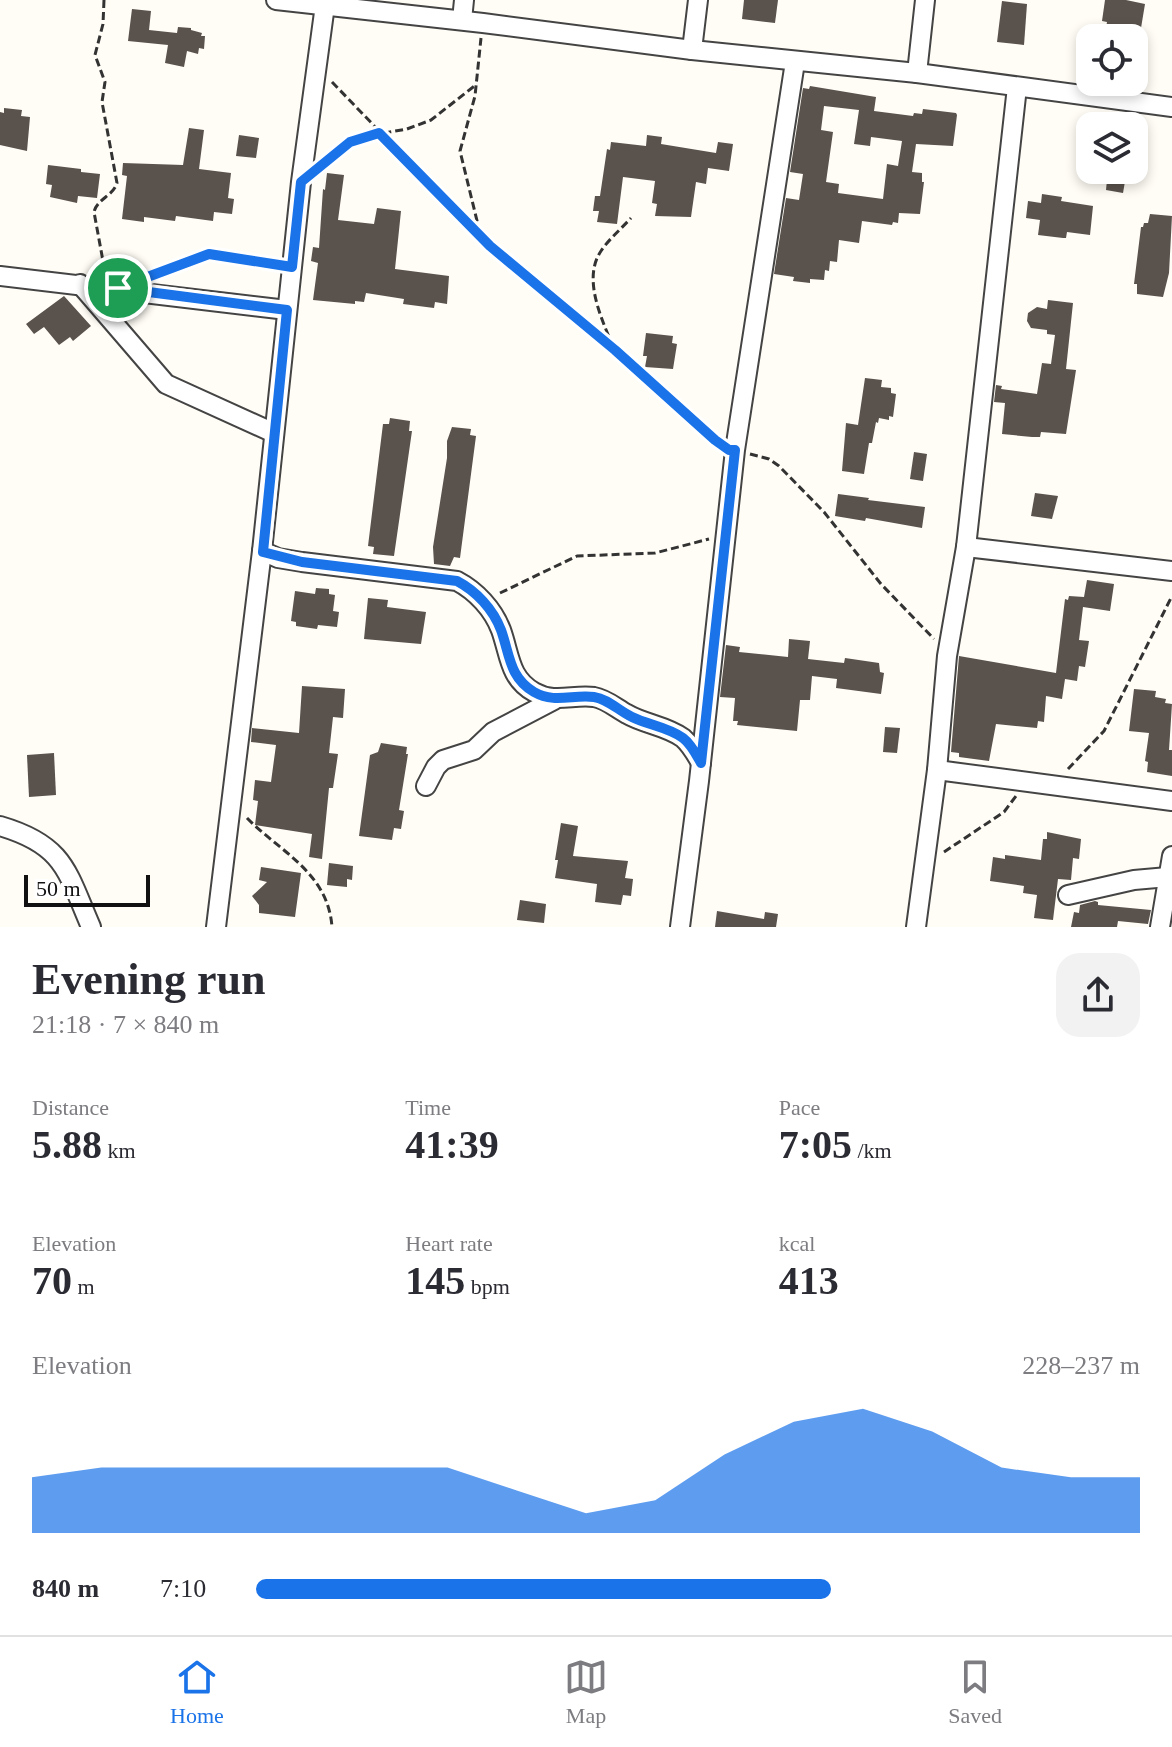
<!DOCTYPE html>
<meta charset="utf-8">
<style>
:root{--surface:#fff;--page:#f2f2f3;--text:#2b2b33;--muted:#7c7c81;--line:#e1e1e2;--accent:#1a73e8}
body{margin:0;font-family:Georgia,serif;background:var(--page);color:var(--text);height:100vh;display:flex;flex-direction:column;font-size:30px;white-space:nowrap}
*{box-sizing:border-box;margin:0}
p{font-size:26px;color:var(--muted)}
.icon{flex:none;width:44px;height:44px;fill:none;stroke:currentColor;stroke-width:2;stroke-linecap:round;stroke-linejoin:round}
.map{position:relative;height:927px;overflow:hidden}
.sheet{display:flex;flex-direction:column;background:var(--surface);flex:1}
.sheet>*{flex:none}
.fabs{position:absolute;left:1076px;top:24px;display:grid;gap:16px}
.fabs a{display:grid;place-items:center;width:72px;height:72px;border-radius:16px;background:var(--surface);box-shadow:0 4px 12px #0003;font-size:40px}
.scale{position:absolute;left:24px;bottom:20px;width:126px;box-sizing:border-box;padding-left:8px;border:4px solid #111;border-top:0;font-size:22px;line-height:28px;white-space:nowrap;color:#111;-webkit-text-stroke:6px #fff;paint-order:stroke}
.pin{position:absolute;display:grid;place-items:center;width:68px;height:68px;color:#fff;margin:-34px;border:4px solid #fff;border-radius:50%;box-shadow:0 2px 8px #0007}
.round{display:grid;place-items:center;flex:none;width:84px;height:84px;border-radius:24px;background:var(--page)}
.summary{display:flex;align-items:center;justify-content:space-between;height:136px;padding:0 32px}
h1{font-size:44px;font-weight:800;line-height:60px}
.metrics{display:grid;grid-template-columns:repeat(3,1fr);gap:12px;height:136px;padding:8px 32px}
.metrics div{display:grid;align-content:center}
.metrics b{font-size:40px;font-weight:800}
.metrics small{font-size:22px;font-weight:400}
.metrics p{font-size:22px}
.chart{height:224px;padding:16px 32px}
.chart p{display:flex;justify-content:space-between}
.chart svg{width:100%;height:144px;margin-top:8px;fill:var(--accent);opacity:.7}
ul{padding:0 32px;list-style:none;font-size:26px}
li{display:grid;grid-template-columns:128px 96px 1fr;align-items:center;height:60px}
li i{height:20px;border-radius:10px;background:var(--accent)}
.tabs{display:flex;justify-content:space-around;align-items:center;height:112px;border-top:2px solid var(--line);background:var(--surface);font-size:22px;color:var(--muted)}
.tabs a{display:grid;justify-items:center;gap:4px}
.tabs .on{color:var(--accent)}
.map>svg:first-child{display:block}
</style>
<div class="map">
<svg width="1172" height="927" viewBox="0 0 1172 927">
<rect width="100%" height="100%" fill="#fffdf5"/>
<g fill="#5a524d" fill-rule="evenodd">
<polygon points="744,0 778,0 775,23 742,19"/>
<polygon points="1105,0 1126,0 1145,4 1140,34 1136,34 1135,38 1115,38 1115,35 1105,34 1107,22 1102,21"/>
<polygon points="1002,1 1027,4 1024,45 997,42"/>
<polygon points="132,9 151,11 149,30 177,33 178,27 191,28 191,30 202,33 201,36 205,36 204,49 199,48 198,54 187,51 184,67 165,63 168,45 128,41"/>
<path d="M810,86l66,11 -2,14 39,5 1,-3 8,1 1,-5 33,4 1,2 -4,31 -37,-2 -4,28 10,1v9h2l-4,32 -21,-1 -1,10 -5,-1 -1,3 -30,-4 -3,22 -20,-3 -2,22 -7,-1 -1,10 -4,-1 -1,10 -14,-1v4l-17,-2 1,-4 -20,-3 12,-76 13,2 4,-26 -13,-2 13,-84 6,1zM824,106l35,4 -5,34 16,2 1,-9 31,4 -4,25 -11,-2 -4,35 -45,-6 1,-9 -13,-2 7,-50 -12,-2z"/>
<polygon points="4,108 22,110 21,116 30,117 27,151 0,145 0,112 4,113"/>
<polygon points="189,128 204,130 199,169 231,173 228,198 234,199 232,214 214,212 213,221 176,216 175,221 144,217 144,222 122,219 127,176 122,175 123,163 183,165"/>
<polygon points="239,135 259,138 256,158 236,156"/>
<polygon points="647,135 662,137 661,144 716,153 718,142 733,144 729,171 708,168 706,184 696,182 691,217 655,216 657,204 652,203 655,181 623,177 617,224 597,222 599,211 593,211 595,196 600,196 607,149 610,150 611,142 646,146"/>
<polygon points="48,165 81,169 81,172 100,174 97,198 78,196 77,203 50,197 52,185 46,184"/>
<polygon points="1108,170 1127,170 1123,193 1106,190"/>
<polygon points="327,173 344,175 338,220 374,224 377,208 401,211 395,269 449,276 447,304 435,302 434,308 403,304 404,299 366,293 364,302 355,301 355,304 313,300 318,263 311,261 313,247 319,248 323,189 325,190"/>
<polygon points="1042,194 1062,197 1061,201 1093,206 1090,235 1067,232 1066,238 1063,238 1038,235 1040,220 1026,218 1028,201 1041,203"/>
<polygon points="1150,214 1172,216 1169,273 1163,297 1137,294 1137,284 1134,284 1141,227 1143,227 1144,223 1148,223"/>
<polygon points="64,296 91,326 73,341 70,337 59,345 44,327 34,334 26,324"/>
<polygon points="1048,300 1073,303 1066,369 1076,370 1066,434 1041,432 1040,437 1032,437 1002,434 1005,403 994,402 996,385 1002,386 1001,389 1037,394 1042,363 1051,364 1055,335 1047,334 1047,330 1031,328 1027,321 1028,313 1037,307 1047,309"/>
<polygon points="646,333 673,336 672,343 677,344 673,369 645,367 647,356 643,356"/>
<polygon points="865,378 882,380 881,387 891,388 891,393 896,394 893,417 889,416 889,420 879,418 878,423 876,422 872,443 869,443 864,474 842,471 846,423 858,425"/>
<polygon points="390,418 410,421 409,431 412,431 394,556 373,554 374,547 368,546 383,424 389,424"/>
<polygon points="452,427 471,429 470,435 476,436 460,558 454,557 450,566 434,564 433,547 447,458 447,441"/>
<polygon points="914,452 927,454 923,481 910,479"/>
<polygon points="1035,493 1058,496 1052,519 1031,516"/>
<polygon points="838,494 869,498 868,500 925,507 922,528 866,518 865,521 835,516"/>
<polygon points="1087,580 1114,584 1110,611 1083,607 1079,640 1089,641 1085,667 1079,666 1077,681 1065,679 1062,699 1046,696 1044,722 1038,721 1037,728 996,724 989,761 959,757 959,753 951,752 959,656 1056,673 1065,599 1068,600 1069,596 1084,597"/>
<polygon points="316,588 329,589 329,594 335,595 333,611 339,612 337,627 318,625 317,629 296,626 296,622 291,621 295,591 315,594"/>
<polygon points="368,598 388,600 387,607 426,612 421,644 364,639"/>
<polygon points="789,639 810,641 808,659 844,663 845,658 879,663 880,672 884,673 881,694 836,688 837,679 812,676 810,700 800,700 797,731 737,725 738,721 733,721 735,698 720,697 726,645 740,647 739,652 788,657"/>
<polygon points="302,686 345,689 343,718 333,717 329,753 338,754 333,788 329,788 322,859 309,857 312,834 255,825 258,801 253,800 255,780 271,782 276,745 251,742 252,728 299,733"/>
<polygon points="1134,689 1156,691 1155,697 1166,699 1165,703 1172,704 1169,750 1172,750 1172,776 1147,772 1148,762 1145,761 1149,733 1129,731"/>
<polygon points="885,727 900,728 897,753 883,752"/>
<polygon points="381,743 407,747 406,754 408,754 399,810 404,811 401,829 394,828 392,840 359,836 370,755 378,752"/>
<polygon points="54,753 56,795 29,797 27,755"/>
<polygon points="561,823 578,826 573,856 628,861 625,878 633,879 631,896 623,895 621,905 595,902 597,884 555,878 558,860 555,860"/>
<polygon points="1047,832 1081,839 1079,859 1073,858 1071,880 1058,879 1053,920 1034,918 1037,895 1023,893 1024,886 990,881 993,857 1005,859 1005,855 1041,860 1043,839 1047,839"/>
<polygon points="329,863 353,866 352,880 347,879 347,887 327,885"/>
<polygon points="261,867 301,873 295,917 259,913 259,905 252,896 267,882 259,880"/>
<polygon points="520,900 546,904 544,923 517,920"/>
<polygon points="1095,901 1098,902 1098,905 1151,910 1148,924 1118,921 1117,927 1071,927 1074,912 1079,913 1080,905"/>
<polygon points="717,911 764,919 765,912 778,914 776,927 715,927"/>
</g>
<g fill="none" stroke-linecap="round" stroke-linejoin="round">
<g stroke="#444" stroke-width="22">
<g id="minor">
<polyline points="276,0 483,23 692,50 917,73 1172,107"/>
<polyline points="462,20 464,0"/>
<polyline points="692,50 698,0"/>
<polyline points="917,73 925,0"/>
<polyline points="0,276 287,310"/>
<polyline points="80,284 166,384 274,433"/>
<polyline points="966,547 1172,571"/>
<path d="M262,551l16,7 24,4 155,19c19,10 36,28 44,49 9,25 8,48 33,62 21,12 39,2 60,5 12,2 22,11 33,17 17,10 40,12 56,24 8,7 13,16 18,25"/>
<polyline points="937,770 1172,801"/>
<polyline points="426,786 436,767 443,760 474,750 493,732 554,700"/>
<path d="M0,826c65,19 67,46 91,101"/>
<polyline points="1068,895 1134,880 1168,877"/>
<polyline points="216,927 262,551 301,182 325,5"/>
<polyline points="680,927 699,781 735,450 795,62"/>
<polyline points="916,927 937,770 947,656 966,547 1017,87"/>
<polyline points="1160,927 1172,856"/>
</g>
</g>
<g stroke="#333" stroke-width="3" stroke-dasharray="8 4" stroke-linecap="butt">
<path d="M104,0l-1,24 -8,31 10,27 -3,20 15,81c-4,13 -20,16 -23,29l11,60"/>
<polyline points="332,82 490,246 615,350 717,442"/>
<polyline points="321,165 356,138 407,129 431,120 477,84"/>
<polyline points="480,233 460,151 475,96 481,38"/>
<polyline points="149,276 209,254 277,264"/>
<path d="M613,347c-11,-28 -31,-68 -12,-96 8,-12 20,-22 30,-33"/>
<polyline points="750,454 769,459 779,466 824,512 881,584 934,639"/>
<polyline points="500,593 577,556 655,553 709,539"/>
<polyline points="1068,769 1104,731 1172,596"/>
<path d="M247,818c33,34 81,54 85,109"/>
<polyline points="944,852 1004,812 1016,796"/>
</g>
<use href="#minor" stroke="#fff" stroke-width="18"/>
</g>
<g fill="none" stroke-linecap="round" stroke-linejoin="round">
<g stroke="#fff" stroke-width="16">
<path id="route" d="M379,133l111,113 125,104 100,90 14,10h6l-34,313c-5,-9 -10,-19 -18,-25 -15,-11 -35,-13 -51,-21 -13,-6 -24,-18 -38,-20 -21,-3 -39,7 -60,-5 -25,-15 -24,-37 -33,-62 -8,-21 -25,-39 -44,-49l-155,-19 -39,-10 24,-242 -169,-22 91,-34 83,13 9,-85 49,-40z"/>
</g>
<use href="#route" stroke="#1a73e8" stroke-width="10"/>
</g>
</svg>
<div class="fabs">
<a><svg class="icon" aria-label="locate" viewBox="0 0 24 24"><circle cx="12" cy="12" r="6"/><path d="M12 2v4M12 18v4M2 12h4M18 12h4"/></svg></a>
<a><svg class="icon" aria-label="layers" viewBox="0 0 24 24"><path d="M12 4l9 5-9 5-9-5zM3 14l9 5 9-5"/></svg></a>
</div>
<div class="scale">50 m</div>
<div class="pin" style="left:118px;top:288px;background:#1e9e55"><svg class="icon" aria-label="arrive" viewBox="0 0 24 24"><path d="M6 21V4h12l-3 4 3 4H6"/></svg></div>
</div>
<section class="sheet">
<div class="summary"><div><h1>Evening run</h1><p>21:18 · 7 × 840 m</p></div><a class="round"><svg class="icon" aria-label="share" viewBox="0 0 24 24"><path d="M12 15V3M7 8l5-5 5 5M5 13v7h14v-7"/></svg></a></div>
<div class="metrics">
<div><p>Distance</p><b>5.88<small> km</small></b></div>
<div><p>Time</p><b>41:39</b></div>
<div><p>Pace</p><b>7:05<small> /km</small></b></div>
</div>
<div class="metrics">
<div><p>Elevation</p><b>70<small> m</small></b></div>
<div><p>Heart rate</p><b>145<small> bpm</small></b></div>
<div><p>kcal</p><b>413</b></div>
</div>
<div class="chart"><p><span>Elevation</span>228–237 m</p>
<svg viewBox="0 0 160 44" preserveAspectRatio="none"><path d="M0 44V27L10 24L20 24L30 24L40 24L50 24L60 24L70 31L80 38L90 34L100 20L110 10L120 6L130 13L140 24L150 27L160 27V44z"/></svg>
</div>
<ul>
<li><b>840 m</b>7:10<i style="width:65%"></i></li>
</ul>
</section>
<nav class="tabs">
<a class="on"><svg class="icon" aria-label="home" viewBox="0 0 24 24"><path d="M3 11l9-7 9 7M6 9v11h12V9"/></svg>Home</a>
<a><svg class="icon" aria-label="map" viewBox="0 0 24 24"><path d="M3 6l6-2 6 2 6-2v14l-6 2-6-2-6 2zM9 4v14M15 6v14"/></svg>Map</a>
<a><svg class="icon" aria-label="saved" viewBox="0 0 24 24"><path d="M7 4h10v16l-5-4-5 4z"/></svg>Saved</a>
</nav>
